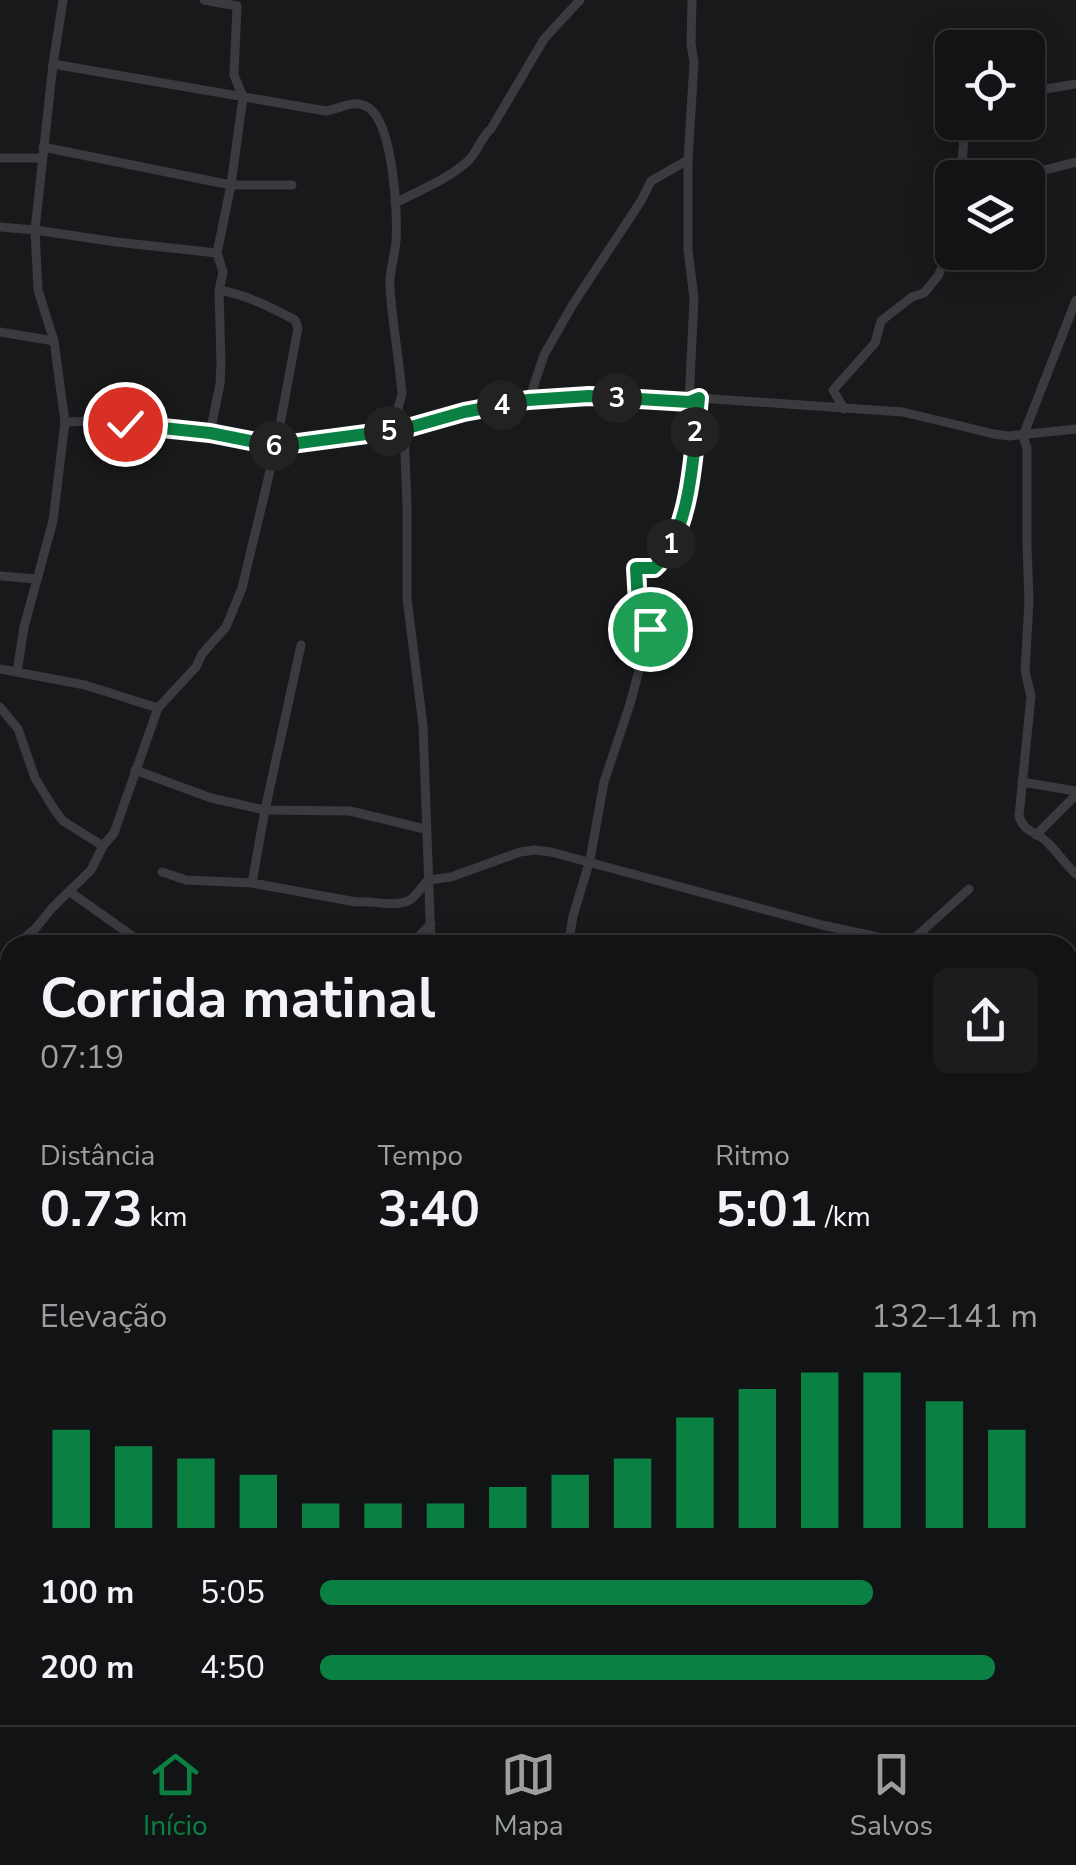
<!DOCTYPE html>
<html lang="pt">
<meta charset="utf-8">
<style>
:root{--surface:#121314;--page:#1b1c1d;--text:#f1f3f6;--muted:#9c9ea0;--line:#313234;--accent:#0b8043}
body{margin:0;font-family:"Nunito Sans",sans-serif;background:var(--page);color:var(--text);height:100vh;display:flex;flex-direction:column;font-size:38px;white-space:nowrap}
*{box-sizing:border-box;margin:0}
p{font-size:32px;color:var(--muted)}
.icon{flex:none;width:55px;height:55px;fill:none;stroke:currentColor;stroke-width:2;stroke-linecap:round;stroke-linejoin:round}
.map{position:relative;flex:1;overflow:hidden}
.panel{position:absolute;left:0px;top:935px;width:1078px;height:790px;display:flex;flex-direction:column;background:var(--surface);border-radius:30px 30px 0 0;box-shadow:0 5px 25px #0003,0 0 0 2px var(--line)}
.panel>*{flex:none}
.tools{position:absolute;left:935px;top:30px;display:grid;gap:20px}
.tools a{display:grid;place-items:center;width:110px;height:110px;border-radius:15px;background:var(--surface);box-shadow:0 5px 25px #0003,0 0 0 2px var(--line);font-size:50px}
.pin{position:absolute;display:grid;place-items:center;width:85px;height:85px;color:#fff;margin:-42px;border:5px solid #fff;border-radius:50%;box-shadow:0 2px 10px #0007}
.km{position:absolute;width:50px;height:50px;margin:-25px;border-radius:50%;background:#222;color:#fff;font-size:28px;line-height:50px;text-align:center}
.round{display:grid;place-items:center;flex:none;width:105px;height:105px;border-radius:15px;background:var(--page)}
.overview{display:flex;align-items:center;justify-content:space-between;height:170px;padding:0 40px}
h1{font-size:55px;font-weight:700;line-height:75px}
.figures{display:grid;grid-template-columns:repeat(3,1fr);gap:15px;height:170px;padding:10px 40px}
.figures div{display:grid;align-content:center}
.figures b{font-size:50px;font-weight:700}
.figures small{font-size:28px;font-weight:400}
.figures p{font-size:28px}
.chart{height:280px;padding:20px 40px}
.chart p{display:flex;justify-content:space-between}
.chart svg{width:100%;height:180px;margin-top:10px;stroke:var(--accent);stroke-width:6}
ul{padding:0 40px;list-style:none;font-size:32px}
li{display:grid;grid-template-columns:160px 120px 1fr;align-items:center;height:75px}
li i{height:25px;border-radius:12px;background:var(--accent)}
.tabs{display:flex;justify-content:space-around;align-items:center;height:140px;border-top:2px solid var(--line);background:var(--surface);font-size:28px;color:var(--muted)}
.tabs a{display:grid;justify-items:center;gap:5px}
.tabs .active{color:var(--accent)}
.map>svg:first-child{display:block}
</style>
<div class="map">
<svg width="1076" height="1725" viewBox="0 0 1076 1725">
<rect width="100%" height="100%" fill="#18191a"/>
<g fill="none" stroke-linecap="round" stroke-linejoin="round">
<g stroke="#3a3b3f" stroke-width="9">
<polyline points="204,0 237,6 234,75 243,97 231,185 217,253 223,272 219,290 221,364 220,384 210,433"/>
<path d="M53,64l273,47c14,-2 28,-13 43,-3 24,17 29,105 27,133 -1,15 -7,30 -6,46 2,35 9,71 12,107l-4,14 6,21 3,75v95l16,126 8,220"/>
<polyline points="1028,92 1076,84"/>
<polyline points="43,147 231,185 292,185"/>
<polyline points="0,158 42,158"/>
<polyline points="961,178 965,122"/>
<polyline points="1013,178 1076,162"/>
<path d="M395,203c24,-12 51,-23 72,-41 11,-10 13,-24 24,-33l53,-90 36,-39"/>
<polyline points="0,227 35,230 116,242 217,253"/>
<polyline points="943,256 952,210"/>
<path d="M1076,300l-53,136 4,12v98l2,55 -4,70 6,25 -12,120c5,17 18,15 29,27 10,10 17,21 28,31"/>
<polyline points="0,332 54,341"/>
<polyline points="529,400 544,355 573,304 641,201 651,181 688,160"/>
<polyline points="689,402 694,299 688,249 688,160 694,62 691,44 692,0"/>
<polyline points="844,409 833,390 875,343 881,321 912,297 924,293 929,287 938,276 952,246"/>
<polyline points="65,422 96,421 210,433 276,446 404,429 464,412 529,400 589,396 689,402 699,398 903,412 994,434 1009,436 1076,429"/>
<polyline points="0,576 36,579"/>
<polyline points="0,669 85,685 158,708 114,833 103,846 91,870 52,908 35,929 16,945"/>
<polyline points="17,672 24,627 53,521 65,422 54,341 38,290 35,230 53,64 63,0"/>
<polyline points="0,707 18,729 35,778 54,809 63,821 103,846"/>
<path d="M158,708l38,-41 6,-13 24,-27 16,-39 34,-142 22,-118 -3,-8c-25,-13 -48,-25 -76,-30"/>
<polyline points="135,770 211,798 265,810 350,811 425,829"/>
<polyline points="1022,782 1076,791"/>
<polyline points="1036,835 1076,795"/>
<path d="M162,872l24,8 66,3 104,19c17,-2 38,6 54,-2 6,-4 13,-15 18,-20l23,-3 69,-25 15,-2 16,2 271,73 93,20"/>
<polyline points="252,883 265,810 301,645"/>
<polyline points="70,892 145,945"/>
<polyline points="908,944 969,889"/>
<polyline points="410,945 431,924"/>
<path d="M568,945l5,-29 17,-56 14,-78 26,-78 20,-75 1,-13 -13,-12 -3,-19 1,-17h18c38,-34 40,-121 45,-170"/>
<polyline points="0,973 10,955"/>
<polyline points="1068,996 1076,1001"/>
<polyline points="1068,1043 1076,1037"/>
<polyline points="1068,1387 1076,1382"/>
<polyline points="1068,1417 1076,1421"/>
<polyline points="0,1541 10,1535"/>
<polyline points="0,1622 10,1625"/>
<polyline points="227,1715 239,1725"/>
<polyline points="514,1715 514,1725"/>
<path d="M862,1715c15,5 32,10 48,9 28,-1 52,-8 80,1"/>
<polyline points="29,1725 39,1715"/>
<polyline points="249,1725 264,1715"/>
<polyline points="720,1725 732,1721 772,1715"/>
<polyline points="1062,1725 1076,1709"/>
</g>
</g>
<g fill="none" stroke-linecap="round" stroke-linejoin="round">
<g stroke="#fff" stroke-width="20">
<path id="route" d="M125,424l85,9 66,13 128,-17 60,-17 64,-12 61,-4 100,6 10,-4c-5,49 -7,136 -45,170h-18l2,36 13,12 -1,13"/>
</g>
<use href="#route" stroke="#0b8043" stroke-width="12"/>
</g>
</svg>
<div class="tools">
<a><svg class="icon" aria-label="locate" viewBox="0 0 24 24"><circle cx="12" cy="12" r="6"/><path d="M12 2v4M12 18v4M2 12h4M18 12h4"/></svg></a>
<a><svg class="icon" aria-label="layers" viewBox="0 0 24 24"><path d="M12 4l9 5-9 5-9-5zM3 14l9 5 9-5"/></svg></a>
</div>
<div class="pin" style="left:650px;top:629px;background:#1e9e55"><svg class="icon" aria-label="arrive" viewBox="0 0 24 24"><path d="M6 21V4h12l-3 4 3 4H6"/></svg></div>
<div class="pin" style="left:125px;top:424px;background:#d93025"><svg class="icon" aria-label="check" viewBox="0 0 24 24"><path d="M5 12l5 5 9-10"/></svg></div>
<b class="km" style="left:671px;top:544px">1</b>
<b class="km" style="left:695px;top:432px">2</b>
<b class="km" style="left:617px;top:398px">3</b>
<b class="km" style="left:502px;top:405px">4</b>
<b class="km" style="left:389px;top:431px">5</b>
<b class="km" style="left:274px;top:446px">6</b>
<section class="panel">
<div class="overview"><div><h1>Corrida matinal</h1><p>07:19</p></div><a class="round"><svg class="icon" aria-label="share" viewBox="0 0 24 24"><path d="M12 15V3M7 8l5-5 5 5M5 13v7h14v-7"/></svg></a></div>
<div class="figures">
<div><p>Distância</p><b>0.73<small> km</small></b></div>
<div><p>Tempo</p><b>3:40</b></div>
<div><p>Ritmo</p><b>5:01<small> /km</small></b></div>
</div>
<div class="chart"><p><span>Elevação</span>132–141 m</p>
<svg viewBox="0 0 160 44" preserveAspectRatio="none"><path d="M5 44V20M15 44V24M25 44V27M35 44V31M45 44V38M55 44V38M65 44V38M75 44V34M85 44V31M95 44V27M105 44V17M115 44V10M125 44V6M135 44V6M145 44V13M155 44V20"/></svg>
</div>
<ul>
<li><b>100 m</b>5:05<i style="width:77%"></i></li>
<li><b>200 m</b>4:50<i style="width:94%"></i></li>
</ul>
</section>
</div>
<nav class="tabs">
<a class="active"><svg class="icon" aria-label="home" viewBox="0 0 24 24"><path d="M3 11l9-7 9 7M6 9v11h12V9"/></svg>Início</a>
<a><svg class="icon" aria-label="map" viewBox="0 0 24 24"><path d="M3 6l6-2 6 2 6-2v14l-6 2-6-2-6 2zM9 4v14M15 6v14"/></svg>Mapa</a>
<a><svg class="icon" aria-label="saved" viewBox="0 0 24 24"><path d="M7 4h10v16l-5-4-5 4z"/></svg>Salvos</a>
</nav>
